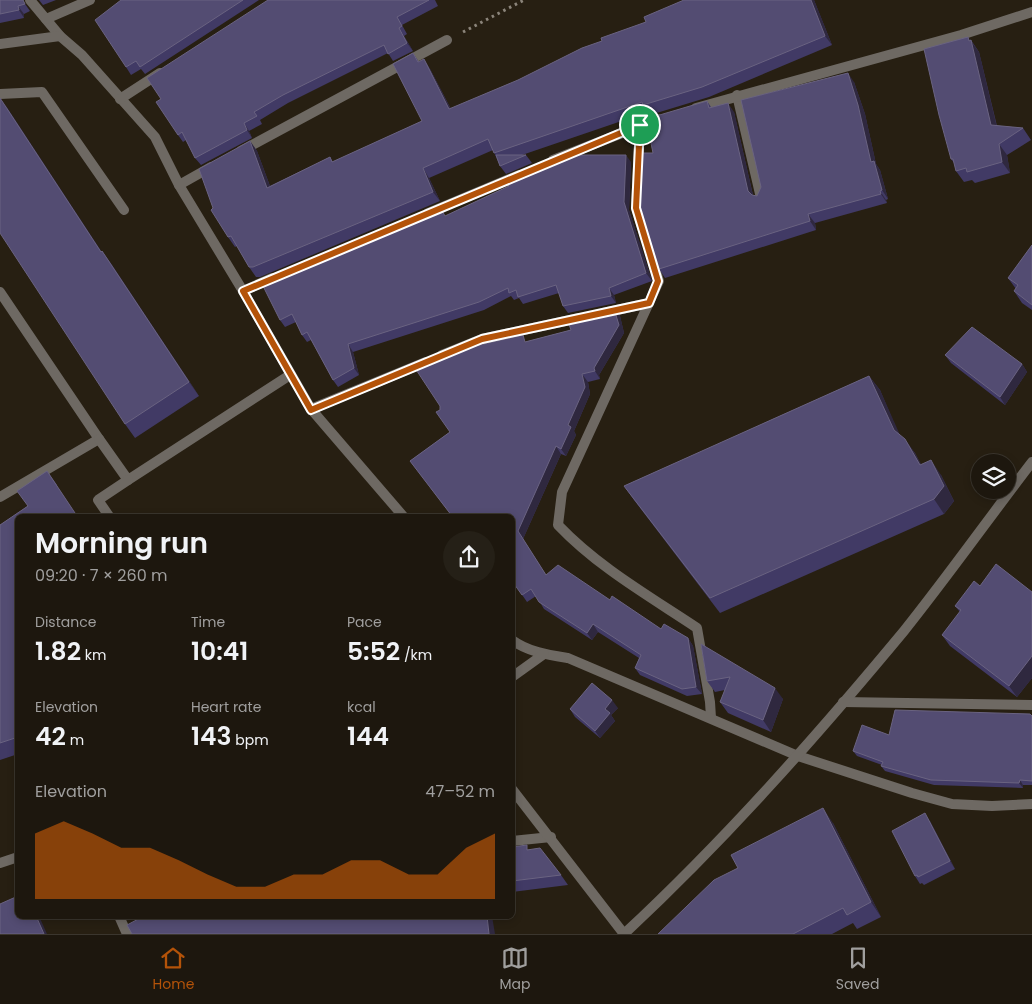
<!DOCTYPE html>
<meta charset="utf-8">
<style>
:root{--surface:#1d170e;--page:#252017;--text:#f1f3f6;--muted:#a09f9e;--line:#3b362e;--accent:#b45309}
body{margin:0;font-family:Poppins,sans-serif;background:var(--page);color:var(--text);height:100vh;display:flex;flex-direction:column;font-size:19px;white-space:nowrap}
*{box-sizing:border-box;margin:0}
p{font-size:16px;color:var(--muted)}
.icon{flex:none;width:28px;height:28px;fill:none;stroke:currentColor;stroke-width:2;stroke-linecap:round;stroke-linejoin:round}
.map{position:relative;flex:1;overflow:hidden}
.panel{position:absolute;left:15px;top:514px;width:500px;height:405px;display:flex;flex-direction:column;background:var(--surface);border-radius:8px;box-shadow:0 2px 8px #0003,0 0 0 1px var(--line)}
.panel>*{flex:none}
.controls{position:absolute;left:971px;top:454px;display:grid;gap:10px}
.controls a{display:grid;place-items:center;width:45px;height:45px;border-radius:50%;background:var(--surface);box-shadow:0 2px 8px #0003,0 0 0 1px var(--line);font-size:25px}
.pin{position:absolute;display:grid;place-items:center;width:42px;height:42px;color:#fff;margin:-21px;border:2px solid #fff;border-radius:50%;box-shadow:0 1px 5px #0007}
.round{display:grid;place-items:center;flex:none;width:52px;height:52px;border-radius:26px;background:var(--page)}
.headline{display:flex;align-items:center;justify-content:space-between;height:85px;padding:0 20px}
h1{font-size:28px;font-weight:600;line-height:38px}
.figures{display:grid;grid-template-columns:repeat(3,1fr);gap:8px;height:85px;padding:5px 20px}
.figures div{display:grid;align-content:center}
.figures b{font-size:25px;font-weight:600}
.figures small{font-size:14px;font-weight:400}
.figures p{font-size:14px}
.chart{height:140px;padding:10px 20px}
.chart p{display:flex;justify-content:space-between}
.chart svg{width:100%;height:90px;margin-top:5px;fill:var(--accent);opacity:.7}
.menu{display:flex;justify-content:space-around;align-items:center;height:70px;border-top:1px solid var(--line);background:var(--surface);font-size:14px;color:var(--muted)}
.menu a{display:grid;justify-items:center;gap:2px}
.menu .current{color:var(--accent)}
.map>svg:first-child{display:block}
</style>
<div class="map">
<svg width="1032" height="934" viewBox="0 0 1032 934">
<rect width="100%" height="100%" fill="#271f12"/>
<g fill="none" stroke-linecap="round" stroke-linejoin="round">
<polyline stroke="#8b847a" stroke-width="3" stroke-dasharray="2.5 4" stroke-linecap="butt" points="463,32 524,0"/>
<g stroke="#6e6963" stroke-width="10">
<polyline points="0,94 42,92 124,210"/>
<polyline points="737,95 761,198"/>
<polyline points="0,292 99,439 0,497"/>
<polyline points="99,439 128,480 290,375"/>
<polyline points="109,516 98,500 128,480"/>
<polyline points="512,841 551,837"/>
<polyline points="119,916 127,934"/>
</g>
<g stroke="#6e6963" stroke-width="10">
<polyline points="30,0 60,36 82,55 155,137 179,185 243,291 311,409 403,516"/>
<polyline points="46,19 90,0"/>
<polyline points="0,44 60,36"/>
<polyline points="120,99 160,73"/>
<polyline points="696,108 961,35 1032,12"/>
<path d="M640,125l-4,83 23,73 -97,211 -4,33c40,42 91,71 139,103l13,74 1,16"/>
<polyline points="241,151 447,40"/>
<polyline points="553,160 658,119"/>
<polyline points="179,185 211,167"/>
<polyline points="428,213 519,175"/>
<polyline points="243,291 272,278"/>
<polyline points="603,313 649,303"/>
<polyline points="442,355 482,339 579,318"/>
<polyline points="311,409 426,362"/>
<path d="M512,640c16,12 37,15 56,18l230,98 114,37 40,11 40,2 40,-2"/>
<polyline points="512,677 544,654"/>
<polyline points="843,702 1032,705"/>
<polyline points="512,789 624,934"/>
<polyline points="0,863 18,857"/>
</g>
<path stroke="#6e6963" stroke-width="10" d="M624,934c101,-94 192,-197 280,-303 44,-55 85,-113 128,-169"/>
</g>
<g fill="#413a65">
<polygon points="0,0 24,0 23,1 30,11 24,14 24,18 0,23"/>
<polygon points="39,0 56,0 43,5"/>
<polygon points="121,0 259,0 145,74 141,69 131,75 126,67"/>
<polygon points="268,0 435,0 438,6 402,25 407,34 404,36 413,51 393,61 388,53 288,103 260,120 262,124 249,131 252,138 201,165 195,158 186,140 183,142 178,135 161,99"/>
<polygon points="814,0 832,45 709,97 650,115 648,112 522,155 526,155 532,163 506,174 500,166 493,150 429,178 440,201 260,277 256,277 249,267 237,246 235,247 228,237 213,208 250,141 257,151 270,186 330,157 333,162 422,121 413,53 419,62 424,59 430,69 451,109"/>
<polygon points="971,40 979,52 997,126 1023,128 1031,140 1007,155 1010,173 975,183 972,180 964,182 956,171 955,164 951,159 970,41"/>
<polygon points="854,82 865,114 876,164 880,170 888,199 886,200 887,203 815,223 816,230 665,278 659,269 653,153 707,101 711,107 734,112 753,195 757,196"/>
<polygon points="6,106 101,251 102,251 112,265 199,396 135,438 125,424"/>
<polygon points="631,162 629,210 652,281 614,295 616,303 568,313 563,306 559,293 523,304 519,298 514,300 511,296 484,310 353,352 359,375 338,387 333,380 311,340 307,342 302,335 296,322 285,327 280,320 446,216"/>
<polygon points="1032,245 1032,310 1022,303 1014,291 1016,289 1008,278"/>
<polygon points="614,309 620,316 624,333 599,375 600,379 588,382 590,394 574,431 576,435 566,456 561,454 523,539 546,575 610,600 661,629 688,638 693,646 702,694 687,696 640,675 635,668 639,658 598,632 592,640 544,609 536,596 527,602 514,583 512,583 512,516 452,516 410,461 450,432 528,341 571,330"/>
<polygon points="945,355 1022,364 1027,372 1005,405 951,363"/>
<polygon points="869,376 880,390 899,435 915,453 921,465 941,475 954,501 944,514 720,613 634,500 624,486"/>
<polygon points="47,471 57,485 18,516 18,754 0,760 0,525 28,506"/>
<polygon points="980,586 1032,592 1032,678 1017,697 950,646 942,635 960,612 955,606"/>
<polygon points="701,644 783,699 771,732 728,713 720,702 725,690 715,692 707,681"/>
<polygon points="618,708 611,715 615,721 600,738 575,717 570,709"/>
<polygon points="1032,716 1032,785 1023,785 1023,788 934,785 885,771 881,766 882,765 857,756 853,751 889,735"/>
<polygon points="930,821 955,869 924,885 922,883 920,884 915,876"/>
<polygon points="833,823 881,917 857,929 853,923 832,934 658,934"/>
<polygon points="512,847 530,850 561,875 568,885 512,892"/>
</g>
<g fill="#2f283f">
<polygon points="811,0 814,0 832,45 825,36"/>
<polygon points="18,6 24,14 24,18 19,10"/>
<polygon points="399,28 404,36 413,51 407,43"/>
<polygon points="968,37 979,52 999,136 991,125"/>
<polygon points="424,59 430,69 456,119 449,109"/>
<polygon points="848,73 854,82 865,114 876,164 880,170 888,199 882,190 871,162"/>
<polygon points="0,98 6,106 111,266 101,252"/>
<polygon points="728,103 734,112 754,200 748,191"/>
<polygon points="244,123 249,131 252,138 247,130"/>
<polygon points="250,141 257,151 274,197 267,188"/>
<polygon points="999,144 1007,155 1010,173 1002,162"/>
<polygon points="626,155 631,162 629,210 652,281 646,273 624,202"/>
<polygon points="423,168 429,178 440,201 433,192"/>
<polygon points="880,191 886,200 887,203 881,194"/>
<polygon points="808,214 815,223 816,230 810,221"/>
<polygon points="102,251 112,265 199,396 189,382"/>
<polygon points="609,288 614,295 616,303 611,296"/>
<polygon points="614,309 620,316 624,333 599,375 600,379 595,371 594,368"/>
<polygon points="348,344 353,352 359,375 354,368"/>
<polygon points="1022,364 1027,372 1005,405 1000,397"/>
<polygon points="582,374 588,382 590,394 574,431 576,435 566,456 561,449"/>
<polygon points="869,376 880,390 904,444 894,430"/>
<polygon points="905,439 915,453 930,480 920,465"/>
<polygon points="556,446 561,454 523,539 518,531"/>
<polygon points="931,460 941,475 954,501 944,514 934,499"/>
<polygon points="593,624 598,632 592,640 587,633"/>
<polygon points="688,638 693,646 702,694 696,687"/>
<polygon points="1032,656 1032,678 1017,697 1009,686"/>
<polygon points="775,688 783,699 771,732 763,720"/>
<polygon points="612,700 618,708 611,715 615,721 600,738 595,731 605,709"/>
<polygon points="1020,780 1023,785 1023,788 1019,783"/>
<polygon points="823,808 833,823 881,917 871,902"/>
<polygon points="925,813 930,821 955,869 950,861"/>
<polygon points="36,916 39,916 47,934 44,934"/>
<polygon points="487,916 492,916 495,934 489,934"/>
</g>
<g fill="#534c72" stroke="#6a6381">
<polygon points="0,0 23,0 25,4 18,6 19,10 0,14"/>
<polygon points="121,0 243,0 140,67 136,61 126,67 95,20"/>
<polygon points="268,0 429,0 397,17 402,26 399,28 407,43 388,54 384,45 283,95 254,112 257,116 244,123 247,130 195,158 182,132 178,135 156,102 161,99 147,78"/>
<polygon points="684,0 811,0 825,36 702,87 643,105 642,102 494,153 488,139 423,168 433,192 253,267 249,267 231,236 228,237 211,210 213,208 199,169 250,141 267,188 330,157 332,162 422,121 393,64 413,53 418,62 424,59 449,109 518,80 582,48 602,41 601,38 646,22 644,17"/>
<polygon points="968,37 969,41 971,40 991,125 1023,128 999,144 1002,162 967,172 966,168 956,171 953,159 951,159 939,115 924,49"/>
<polygon points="848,73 858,105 871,162 874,161 882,190 880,191 881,194 808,214 810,221 659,269 637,198 639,153 653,153 646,119 707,101 709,108 728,103 748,191 752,195 757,196 761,187 741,100"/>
<polygon points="0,98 101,252 102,251 189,382 125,424 0,233"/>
<polygon points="496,155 526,155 500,166"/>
<polygon points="563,155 626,155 624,202 646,273 609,288 611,296 563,306 556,285 518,297 516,290 509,293 508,288 479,302 348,344 354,368 333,380 307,332 302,335 292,314 280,320 261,282 440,207 445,216 509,186 506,179"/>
<polygon points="1032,245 1032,305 1014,291 1018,285 1008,278"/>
<polygon points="614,309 619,325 594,368 595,371 582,374 585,387 568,425 571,427 561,449 556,446 518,531 546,575 558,565 610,600 612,596 661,629 664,624 688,638 696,687 682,689 635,668 641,655 593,624 587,633 539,602 531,589 522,595 512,581 512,516 452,516 410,461 450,432 436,412 440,410 440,406 413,365 440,354 523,335 525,342 571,330 567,319"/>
<polygon points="972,327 1022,364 1000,397 945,355"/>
<polygon points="869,376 894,430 905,439 920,465 931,460 944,486 934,499 710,598 624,486"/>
<polygon points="47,471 77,516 18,516 18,737 0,743 0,525 28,506 17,491"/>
<polygon points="996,564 1032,592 1032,656 1009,686 942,635 961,610 955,606 974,581 980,586"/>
<polygon points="701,644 775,688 763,720 720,702 730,677 707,681"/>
<polygon points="592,683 612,700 605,709 610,713 595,731 570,709"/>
<polygon points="895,710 1030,714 1032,716 1032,781 1020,780 1019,783 931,780 881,766 883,762 853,751 862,725 889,735"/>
<polygon points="823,808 871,902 847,915 843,908 793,934 658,934 714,880 738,868 731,855"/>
<polygon points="925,813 950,861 918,877 917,875 915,876 892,831"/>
<polygon points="527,845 527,850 540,848 561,875 512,881 512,847"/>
<polygon points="18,896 18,916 36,916 44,934 0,934 0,904"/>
<polygon points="144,916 487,916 489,934 132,934 127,925"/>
</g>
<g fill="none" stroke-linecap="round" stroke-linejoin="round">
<g stroke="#fff" stroke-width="10">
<polygon id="route" points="640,125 636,208 658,281 649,303 482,339 311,410 243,291"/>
</g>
<use href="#route" stroke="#b45309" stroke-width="6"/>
</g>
</svg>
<div class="controls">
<a><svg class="icon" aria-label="layers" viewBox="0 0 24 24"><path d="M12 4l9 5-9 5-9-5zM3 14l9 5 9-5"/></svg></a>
</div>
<div class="pin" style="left:640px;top:125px;background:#1e9e55"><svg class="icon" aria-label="arrive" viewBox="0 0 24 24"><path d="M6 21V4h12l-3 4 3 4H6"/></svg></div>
<section class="panel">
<div class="headline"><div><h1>Morning run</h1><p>09:20 · 7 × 260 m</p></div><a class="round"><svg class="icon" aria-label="share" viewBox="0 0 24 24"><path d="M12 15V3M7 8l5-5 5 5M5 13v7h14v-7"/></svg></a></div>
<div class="figures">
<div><p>Distance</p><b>1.82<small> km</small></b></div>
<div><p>Time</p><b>10:41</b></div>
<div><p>Pace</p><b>5:52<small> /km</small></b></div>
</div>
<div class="figures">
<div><p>Elevation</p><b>42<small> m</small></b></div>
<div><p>Heart rate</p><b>143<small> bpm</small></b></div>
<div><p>kcal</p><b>144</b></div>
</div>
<div class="chart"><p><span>Elevation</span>47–52 m</p>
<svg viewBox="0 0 160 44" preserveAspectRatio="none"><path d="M0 44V12L10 6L20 12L30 19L40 19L50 25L60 32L70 38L80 38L90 32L100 32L110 25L120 25L130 32L140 32L150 19L160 12V44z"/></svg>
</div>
</section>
</div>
<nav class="menu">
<a class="current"><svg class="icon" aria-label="home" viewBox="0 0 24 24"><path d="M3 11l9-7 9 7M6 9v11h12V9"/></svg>Home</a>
<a><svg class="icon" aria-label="map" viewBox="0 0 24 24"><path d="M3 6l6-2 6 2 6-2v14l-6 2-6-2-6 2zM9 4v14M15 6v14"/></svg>Map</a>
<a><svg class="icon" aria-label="saved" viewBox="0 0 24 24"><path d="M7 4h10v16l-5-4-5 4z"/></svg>Saved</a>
</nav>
